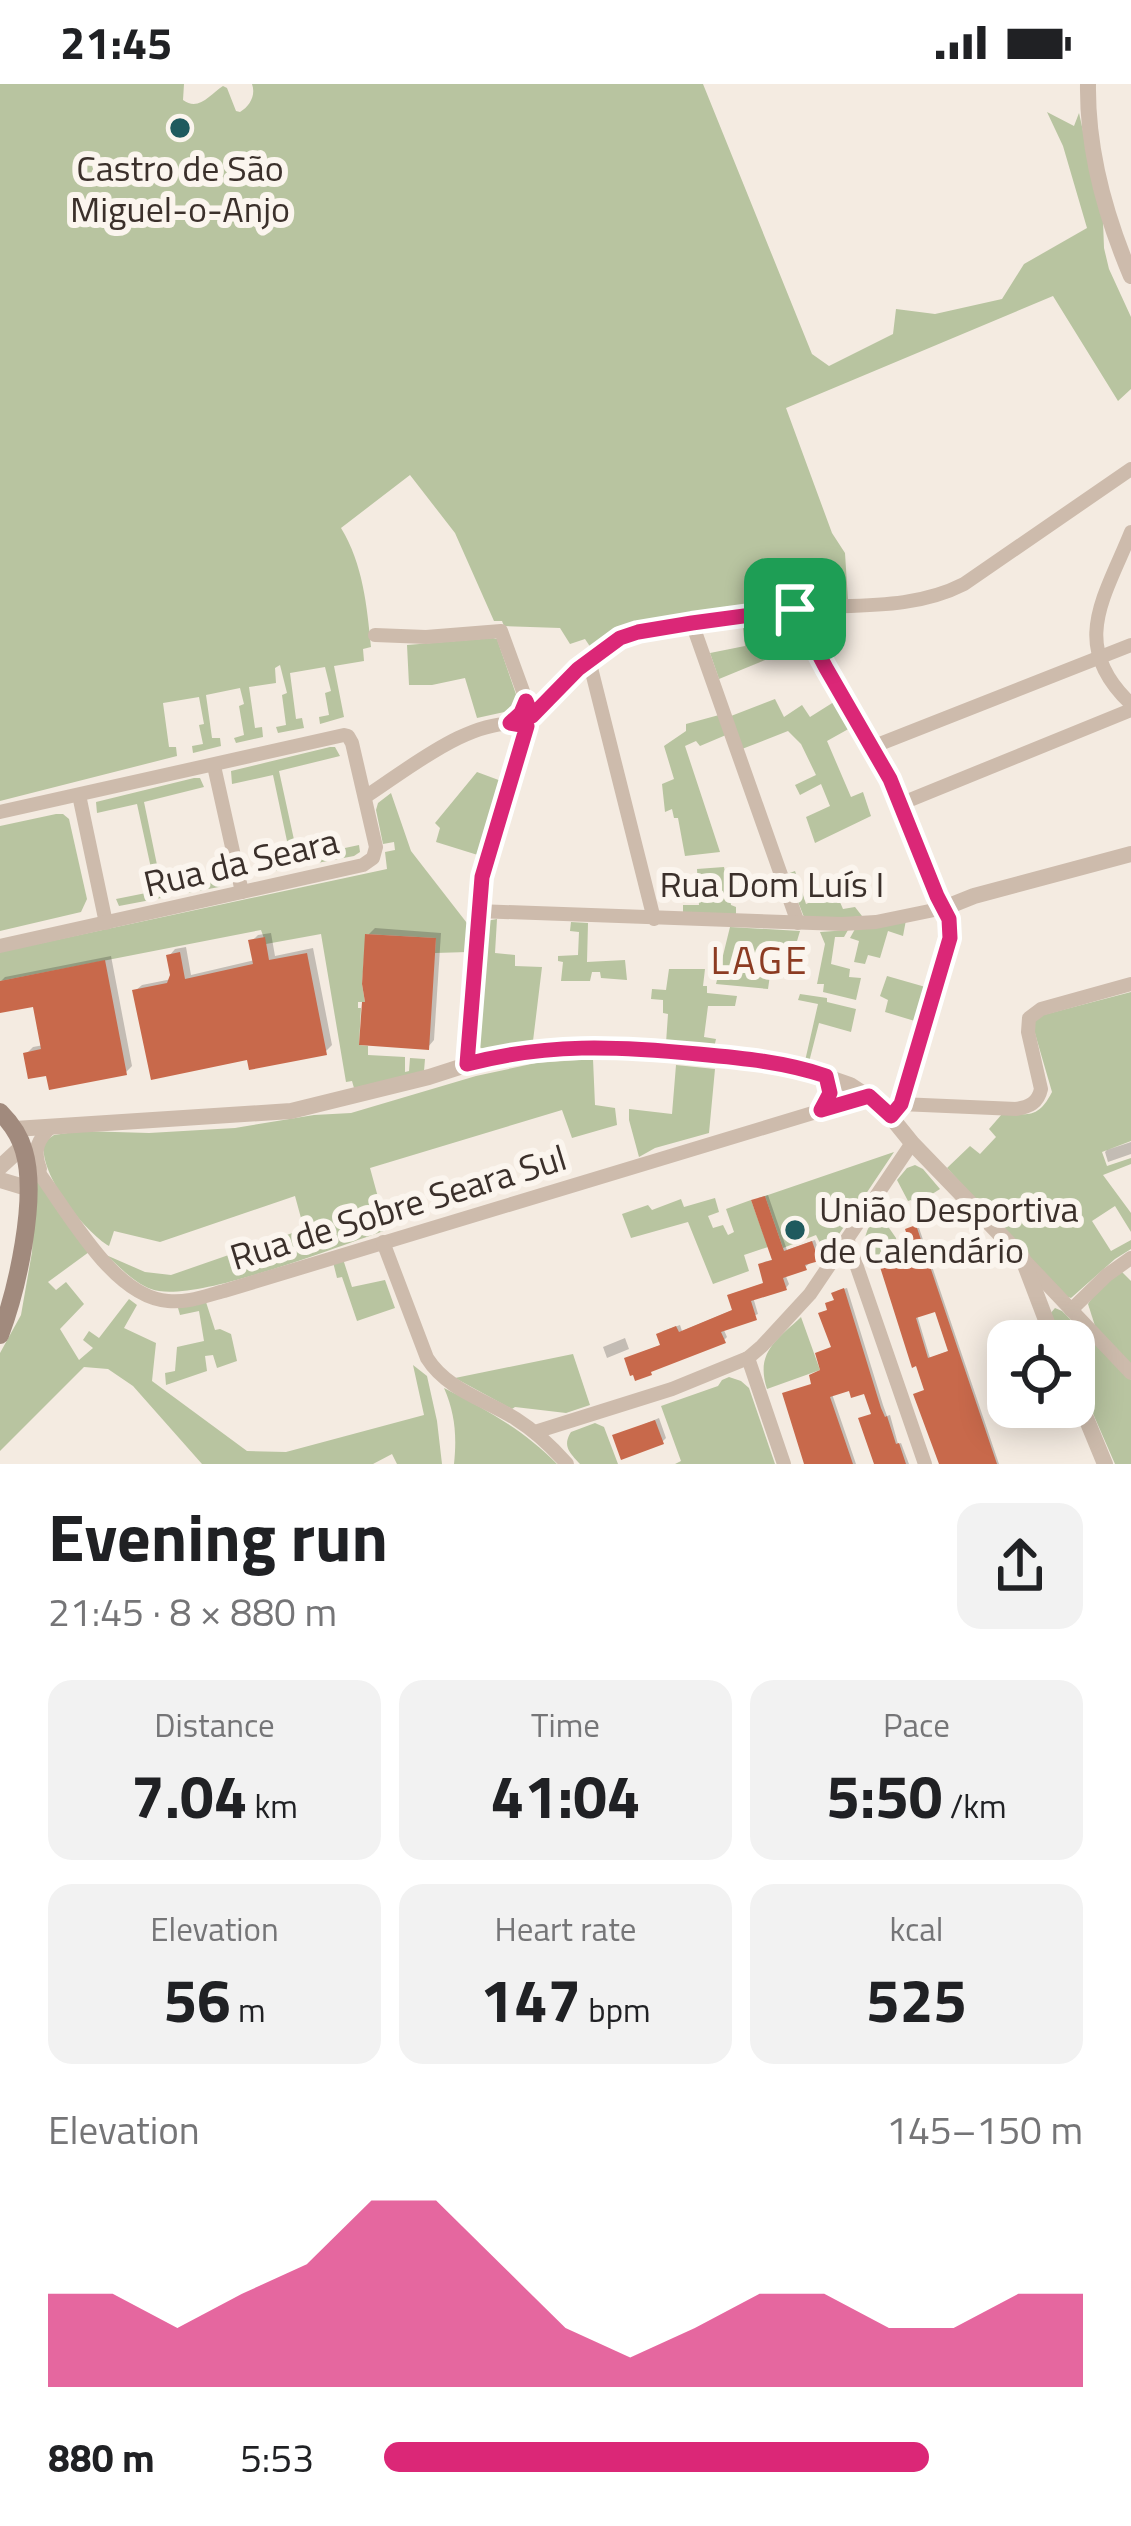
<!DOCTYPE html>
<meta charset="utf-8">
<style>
:root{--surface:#fff;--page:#f2f2f2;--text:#202124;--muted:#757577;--accent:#db2777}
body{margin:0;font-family:"Titillium Web",sans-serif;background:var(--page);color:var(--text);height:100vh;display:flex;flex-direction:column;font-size:45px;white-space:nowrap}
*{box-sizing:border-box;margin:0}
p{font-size:39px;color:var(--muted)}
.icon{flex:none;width:66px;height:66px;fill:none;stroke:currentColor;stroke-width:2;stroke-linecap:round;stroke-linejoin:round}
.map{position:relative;height:1380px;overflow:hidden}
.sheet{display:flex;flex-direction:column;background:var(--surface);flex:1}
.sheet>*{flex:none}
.tools{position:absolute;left:987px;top:1236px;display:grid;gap:24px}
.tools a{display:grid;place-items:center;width:108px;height:108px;border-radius:24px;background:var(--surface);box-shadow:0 6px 30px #0003;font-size:60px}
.pin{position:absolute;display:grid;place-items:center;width:102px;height:102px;color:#fff;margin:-51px;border-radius:24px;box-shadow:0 6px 18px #0006}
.round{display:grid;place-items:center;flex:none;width:126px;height:126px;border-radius:24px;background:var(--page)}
.headline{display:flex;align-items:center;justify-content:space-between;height:204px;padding:0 48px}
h1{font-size:66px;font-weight:700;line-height:90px}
.stats{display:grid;grid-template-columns:repeat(3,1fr);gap:18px;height:204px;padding:12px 48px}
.stats div{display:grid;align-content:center;border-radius:24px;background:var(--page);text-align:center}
.stats b{font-size:60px;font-weight:700}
.stats small{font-size:33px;font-weight:400}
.stats p{font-size:33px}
.chart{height:336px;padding:24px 48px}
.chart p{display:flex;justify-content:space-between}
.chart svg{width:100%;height:216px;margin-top:12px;fill:var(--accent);opacity:.7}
ul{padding:0 48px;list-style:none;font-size:39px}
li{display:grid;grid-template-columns:192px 144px 1fr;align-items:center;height:90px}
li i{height:30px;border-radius:15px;background:var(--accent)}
.status{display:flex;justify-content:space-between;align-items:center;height:84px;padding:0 60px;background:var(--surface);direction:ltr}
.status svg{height:33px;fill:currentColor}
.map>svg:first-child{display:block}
</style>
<div class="status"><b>21:45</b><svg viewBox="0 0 49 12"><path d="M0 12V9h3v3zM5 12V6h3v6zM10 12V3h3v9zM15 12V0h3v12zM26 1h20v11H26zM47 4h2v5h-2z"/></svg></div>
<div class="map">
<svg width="1131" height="1380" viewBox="0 0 1131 1380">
<rect width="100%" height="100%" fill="#f4ebe1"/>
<g fill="#b8c4a0">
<path d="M0,0h184l-1,16c16,12 27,-6 40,-14l4,2 9,23 4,1c10,-6 16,-17 12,-28h451l109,270 17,12 64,-32 3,-25 39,5 67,-15 22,-35 63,-36 -24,-82 -16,-34 27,14 5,-13 24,108 1,27 5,21 22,48v72l-13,12 -65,-105 -267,112 46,125 13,20 3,47 -61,2 -84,8 -96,23 -16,15 -6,-9 -15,5 -10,-16 -56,-2 -2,-5h-8l-39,-88 -45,-58 -69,53c22,36 26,78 30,119l-8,2 1,12 -30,5 10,51 -24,7 -1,-7 10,-2 -4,-22 6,-2 -6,-24 -35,6 6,46 6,-1 2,10 -26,5 -2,-6 10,-2 -4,-30 5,-2 -7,-28 -5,3 1,15 -27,4 6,41 7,-1 1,10 -27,6 -2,-5 10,-3 -5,-29 5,-2 -4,-16 -34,7 6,43h8l1,8 -28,7 -1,-7 11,-2 -4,-19 5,-1 -5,-27 -36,6 6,44h7l1,9 -177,45z"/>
<polygon points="794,532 763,549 775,572 719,595 710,569 745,562 742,536"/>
<polygon points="493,554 497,555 519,619 513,626 477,634 465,594 432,601 409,601 407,561"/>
<polygon points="775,615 784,633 802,621 810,633 837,616 852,643 827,657 851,713 863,708 871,732 815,759 806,733 830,722 821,700 800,711 795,701 816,691 801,660 788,647 742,665 731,632"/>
<polygon points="719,631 726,651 700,662 696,657 685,662 720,768 685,772 678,734 674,734 672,725 665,728 662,700 674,695 664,662 686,647 686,640"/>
<polygon points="330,663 335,663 340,672 279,687 298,774 359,761 360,768 354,772 254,791 251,784 291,776 273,691 232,700 231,687"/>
<polygon points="477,688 504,698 481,772 436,758 440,744 435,739"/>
<polygon points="194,694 200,694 204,703 144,718 162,805 224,792 224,799 219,803 119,822 116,815 156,807 137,720 97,729 96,718"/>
<polygon points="391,709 411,767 470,843 468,868 435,869 436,854 366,850 362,900 365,918 358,918 358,924 361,924 359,961 368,962 368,971 405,973 405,988 409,987 410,974 425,975 424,987 354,1004 352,997 346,998 321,850 266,860 261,846 0,897 0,868 387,785 385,768 395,766 394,758 383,760 376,726 378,719"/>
<polygon points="56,730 63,730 69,735 87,815 81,828 0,847 0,742"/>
<polygon points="724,783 731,821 736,823 736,831 683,829 683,821 699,821 697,785"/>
<polygon points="795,787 806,820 827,811 825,804 832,800 843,825 855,823 862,832 838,835 804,833 787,790"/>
<polygon points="497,835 495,869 515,871 515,882 542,883 533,957 486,966 479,963 474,951 483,842 486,837"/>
<polygon points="906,836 903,852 888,847 880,874 868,871 865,880 854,878 859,857 850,854 855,845"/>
<polygon points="571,838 588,839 587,878 625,876 627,896 601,894 600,888 592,888 590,897 561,897 563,878 558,877 558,872 578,871 579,848 570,847"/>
<polygon points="730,843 800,847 786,894 770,891 768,905 716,900"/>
<polygon points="848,846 844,853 835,853 831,880 850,885 849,893 861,894 856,916 823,908 824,900 817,900 825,860 820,848"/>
<polygon points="669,885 705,885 703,902 707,902 707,909 737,912 735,922 708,922 704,953 716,955 714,964 666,959 668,930 663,929 663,916 651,915 652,905 666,906"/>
<polygon points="887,892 929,904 918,938 885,928 888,916 880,912"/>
<path d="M1131,908v149l-29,11 5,14 24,-8v6l-28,11 28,38v19l-16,-26 -23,15 19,30 20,-11v9l-16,10 -44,39 -6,-2 -118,-128 23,-22 10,8 16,-17 -7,-8 13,-15c27,0 36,5 50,-22l-18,-62 1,-9 8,-6z"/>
<polygon points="800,910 827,914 827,918 856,925 851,948 819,939 809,978 805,977 818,920 798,916"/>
<path d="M593,975l2,46 20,3 2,17 -45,13 -10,-28 -192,58 17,62c-47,15 -195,75 -236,59 -17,-6 -31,-22 -45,-34l39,17 26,3 133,-46 -9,-33 -135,46 -46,-11 -5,15c-26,-16 -71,-73 -65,-104l10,-7 27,-4 68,2 86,-5 79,-13 37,-2 125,-37 60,-13z"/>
<polygon points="676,981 715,985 709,1049 655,1064 639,1073 629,1036 629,1025 672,1030"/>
<polygon points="894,1068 827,1168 824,1167 816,1151 783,1164 765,1112"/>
<polygon points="915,1081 923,1085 940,1105 915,1121 911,1116 908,1117 897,1096 907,1084"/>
<polygon points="36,1095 89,1168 48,1198 56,1206 66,1198 84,1220 60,1245 79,1276 93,1264 83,1256 89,1247 99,1254 129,1215 137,1221 124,1244 156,1259 152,1297 247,1367 286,1368 424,1331 413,1281 427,1292 437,1337 442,1380 397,1380 392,1370 373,1380 202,1380 133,1302 108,1285 84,1283 0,1367 0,1269 21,1231 32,1168"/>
<polygon points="715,1114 719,1128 708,1132 713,1144 723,1141 728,1151 734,1148 726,1125 751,1116 768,1163 744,1171 749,1187 713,1200 688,1138 631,1154 622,1130 648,1121 652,1126 681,1115 684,1123"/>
<path d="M878,1128l18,26 2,10 -7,9 -26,7c-5,-19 1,-36 13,-52z"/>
<polygon points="343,1175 352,1203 385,1196 395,1224 357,1237 342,1193 337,1194 333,1178"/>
<polygon points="1121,1187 1131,1197 1131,1281 1096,1245 1088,1220 1098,1205"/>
<polygon points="206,1218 215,1246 220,1245 231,1250 237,1277 217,1284 213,1271 205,1272 207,1287 166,1301 165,1289 175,1287 177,1263 204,1257 199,1227 180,1231 178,1224"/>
<polygon points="1055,1224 1062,1227 1131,1296 1131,1380 1115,1380 1074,1286 1074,1257 1062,1257 1050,1230"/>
<path d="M801,1233l19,53 -53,19c-12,-37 10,-49 34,-72z"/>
<polygon points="573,1270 590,1321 566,1329 515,1323 512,1325 455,1294"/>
<polygon points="729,1293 741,1297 749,1304 775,1380 675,1380 681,1377 661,1322 718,1302 722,1296"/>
<path d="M444,1304c41,21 80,42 113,76h-103c3,-28 1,-51 -10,-76z"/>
<path d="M595,1339l9,4 14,37h-38c-10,-11 -18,-18 -9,-32z"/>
</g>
<g fill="#0003" fill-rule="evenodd">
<polygon points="375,844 441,849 434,956 428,963 367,916 368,851"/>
<polygon points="271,849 275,872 313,864 332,961 325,968 249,972 135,907 142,901 172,895 169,872 175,865 186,863 191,891 255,876 252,857 258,851"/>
<polygon points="111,872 132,982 126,988 26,970 33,963 44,961 36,919 0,908 0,898 5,893"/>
<polygon points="1131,1058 1131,1070 1108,1078 1105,1068 1107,1066"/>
<polygon points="768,1111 787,1166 815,1156 820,1171 805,1183 785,1190 789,1200 786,1204 753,1213 758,1230 723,1244 727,1253 724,1256 627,1274 663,1260 660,1250 663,1247 680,1241 682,1247 735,1225 766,1198 764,1178 775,1175 758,1114"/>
<path d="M918,1141l81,239h-58l-14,-74 -9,-27 -4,1 3,-108 -6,-28zM937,1224l14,42 -21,8 -13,-43z"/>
<polygon points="847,1204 883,1321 887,1332 890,1331 898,1360 901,1359 909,1380 879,1380 873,1329 866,1306 851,1303 832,1310 856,1380 808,1380 823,1286 834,1263 830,1226 837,1215 837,1207"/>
<polygon points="625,1254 629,1265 607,1274 603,1263"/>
<polygon points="659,1334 666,1354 662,1358 616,1352"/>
</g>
<g fill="#c8694b" fill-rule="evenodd">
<polygon points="365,850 436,854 429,966 359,961 362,918 365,918 362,900"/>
<polygon points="265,853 269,876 307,869 327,971 249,986 247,976 151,996 132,906 167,899 170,891 166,871 180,868 185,895 253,880 248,856"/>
<polygon points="105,876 127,991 49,1006 46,992 28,995 23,969 41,965 33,923 0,929 0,897"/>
<polygon points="765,1112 784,1167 812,1157 819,1177 805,1181 807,1186 783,1194 787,1206 751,1217 757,1236 721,1248 726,1259 651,1288 652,1291 635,1297 633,1291 630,1292 624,1274 660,1261 656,1250 676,1242 679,1248 732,1226 727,1211 763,1199 758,1180 772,1176 751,1116"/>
<path d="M916,1141l48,142 33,97h-58l-26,-70 11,-4 -8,-24 -4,2 -32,-101 34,-11 -9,-27zM935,1228l13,39 -20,7 -12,-40z"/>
<polygon points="844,1204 881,1324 885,1333 887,1332 896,1360 899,1359 906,1380 874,1380 858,1334 871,1330 864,1310 851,1314 849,1307 830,1313 853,1380 804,1380 782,1309 811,1300 809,1291 820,1286 815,1269 831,1263 818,1229 827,1226 825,1219 834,1216 831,1209"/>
<polygon points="655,1336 664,1360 621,1376 612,1351"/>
</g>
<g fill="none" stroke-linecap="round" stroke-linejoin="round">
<g stroke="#cdbbac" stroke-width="14">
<path d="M1131,448c-26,65 -63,113 0,172"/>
<polyline points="692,539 798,839"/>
<polyline points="375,551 426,553 501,547 532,632"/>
<polyline points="589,576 654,835"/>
<polyline points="872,663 1131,561"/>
<polyline points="214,682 242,808"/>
<polyline points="79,711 106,839"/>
<path d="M365,713c41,-26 112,-86 162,-71"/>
<polyline points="900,720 1131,626"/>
<polyline points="0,728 344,651 348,652 352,659 376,763 373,774 363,781 0,862"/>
<polyline points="477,827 842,840 876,838 944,824 890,695 795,525"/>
<path d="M467,980l15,-187 45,-151c15,-29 62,-74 93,-88 19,-8 42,-10 63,-13 45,-8 91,-15 137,-18 50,-2 99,0 144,-23l167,-115"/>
<path d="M900,1020l116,5c13,-2 22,-6 25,-20l-13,-57 1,-14 12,-9 90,-25"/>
<path d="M25,1071c36,41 83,142 143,146 19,2 37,-5 56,-10l645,-195"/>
<path d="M40,1085c-7,-19 -3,-29 12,-43"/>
<polyline points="848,1157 925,1380"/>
<path d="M383,1158l44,116c20,32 59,42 89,61 19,12 36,28 51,45"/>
<polyline points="1025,1177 1131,1289"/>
<polyline points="1071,1226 1107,1191 1131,1174"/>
<polyline points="748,1274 784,1380"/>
<polyline points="535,1348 672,1305 748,1274 762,1262 810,1210 912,1059"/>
</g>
<g stroke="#cdbbac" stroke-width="16">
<path d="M1088,0c-1,67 17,131 43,192"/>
<polyline points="891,1032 906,1007 950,854 949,835 944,824 974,812 1131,770"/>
<polyline points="15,1045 291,1027 429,993 488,974 553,963 593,962 666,967 782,980 804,985 850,1001 882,1022 912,1059 1022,1173 1054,1257"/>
<polyline points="0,1083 23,1062"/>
<polyline points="0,1096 27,1104"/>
<polyline points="1074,1305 1105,1380"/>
</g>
<path stroke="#a18a7d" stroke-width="18" d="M0,1028c11,11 20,24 24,39 14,47 -7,139 -24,184"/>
</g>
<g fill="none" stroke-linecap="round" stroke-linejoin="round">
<g stroke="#fff" stroke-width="24">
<path id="route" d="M795,525l31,59 64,111 47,117 12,23 1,19 -49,166 -10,12 -22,-20 -48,14 9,-17 -4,-17c-41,-14 -84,-18 -128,-22 -82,-8 -151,-11 -231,10l15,-187 45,-151 -17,-3 11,-10 5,-12 6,15 46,-47 42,-31 18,-6 54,-9z"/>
</g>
<use href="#route" stroke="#db2777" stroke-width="15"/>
</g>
<g fill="#1f5a5e" stroke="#fbf5ee" stroke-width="4.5">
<circle cx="180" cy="44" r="12"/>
<circle cx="795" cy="1146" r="12"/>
</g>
<g text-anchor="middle" stroke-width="12" stroke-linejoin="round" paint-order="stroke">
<g font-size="36" fill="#3b302b" stroke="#fbf5ee">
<text x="180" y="97">Castro de São<tspan x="180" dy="41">Miguel-o-Anjo</tspan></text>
<text x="819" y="1138" text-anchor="start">União Desportiva<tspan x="819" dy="41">de Calendário</tspan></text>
</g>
<g font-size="36" fill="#3b302b" stroke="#fbf5ee">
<text transform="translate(241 778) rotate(-13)" y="13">Rua da Seara</text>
<text x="772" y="813">Rua Dom Luís I</text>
<text transform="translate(398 1123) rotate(-17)" y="13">Rua de Sobre Seara Sul</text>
</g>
<g font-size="39" letter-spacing="3" fill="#8c3b22" stroke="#fbf5ee">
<text x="760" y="890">LAGE</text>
</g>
</g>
</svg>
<div class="tools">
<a><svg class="icon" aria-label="locate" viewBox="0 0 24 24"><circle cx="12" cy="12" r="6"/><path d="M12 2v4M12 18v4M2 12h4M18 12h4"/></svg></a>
</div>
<div class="pin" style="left:795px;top:525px;background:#1e9e55"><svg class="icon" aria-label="arrive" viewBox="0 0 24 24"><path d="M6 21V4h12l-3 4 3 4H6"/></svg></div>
</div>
<section class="sheet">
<div class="headline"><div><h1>Evening run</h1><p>21:45 · 8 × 880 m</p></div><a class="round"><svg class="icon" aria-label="share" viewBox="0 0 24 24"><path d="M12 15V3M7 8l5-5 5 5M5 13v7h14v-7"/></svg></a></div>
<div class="stats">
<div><p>Distance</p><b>7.04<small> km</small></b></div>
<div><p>Time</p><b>41:04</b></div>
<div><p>Pace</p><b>5:50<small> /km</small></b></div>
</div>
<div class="stats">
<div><p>Elevation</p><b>56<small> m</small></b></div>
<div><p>Heart rate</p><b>147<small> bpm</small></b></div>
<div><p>kcal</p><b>525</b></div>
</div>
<div class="chart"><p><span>Elevation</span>145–150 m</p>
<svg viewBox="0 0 160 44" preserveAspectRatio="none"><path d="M0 44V25L10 25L20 32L30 25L40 19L50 6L60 6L70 19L80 32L90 38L100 32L110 25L120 25L130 32L140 32L150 25L160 25V44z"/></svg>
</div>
<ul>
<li><b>880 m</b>5:53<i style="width:78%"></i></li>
</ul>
</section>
